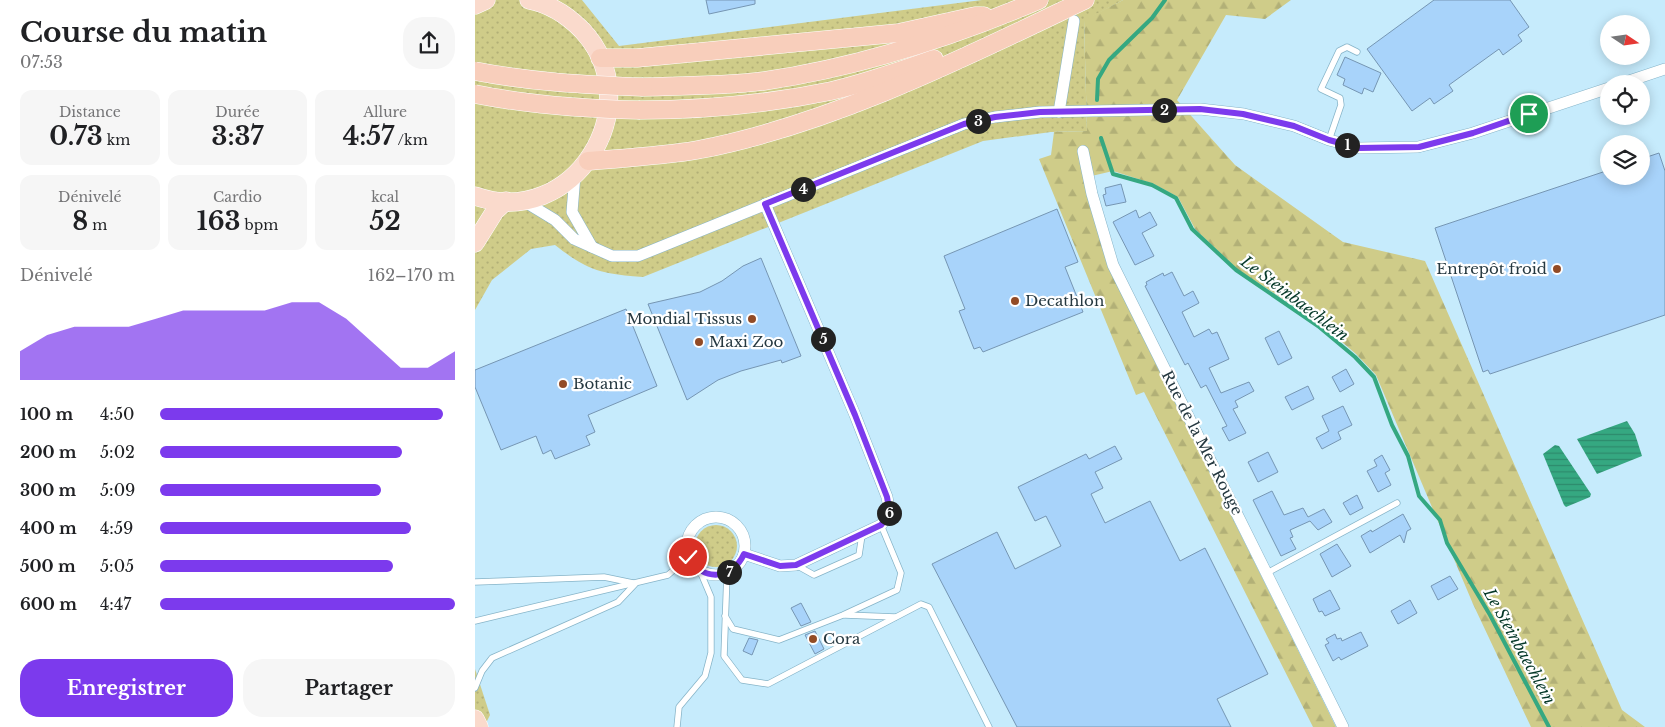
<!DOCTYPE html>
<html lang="fr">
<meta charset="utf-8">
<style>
:root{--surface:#fff;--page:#f6f6f6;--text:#202124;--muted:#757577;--accent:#7c3aed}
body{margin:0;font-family:"Libre Baskerville",serif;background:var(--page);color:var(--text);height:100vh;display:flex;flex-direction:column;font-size:19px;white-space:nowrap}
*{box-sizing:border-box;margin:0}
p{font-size:16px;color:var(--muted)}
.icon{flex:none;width:28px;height:28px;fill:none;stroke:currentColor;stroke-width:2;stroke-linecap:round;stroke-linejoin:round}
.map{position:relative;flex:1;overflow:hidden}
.sheet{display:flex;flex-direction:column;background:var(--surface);width:475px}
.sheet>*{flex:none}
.needle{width:32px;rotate:103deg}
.tools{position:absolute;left:1125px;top:15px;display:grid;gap:10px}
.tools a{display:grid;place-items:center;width:50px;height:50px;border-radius:50%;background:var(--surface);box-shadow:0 2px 12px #0003;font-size:25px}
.pin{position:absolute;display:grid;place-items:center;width:42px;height:42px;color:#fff;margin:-21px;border:2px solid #fff;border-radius:50%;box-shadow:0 1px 5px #0007}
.km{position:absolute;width:25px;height:25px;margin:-12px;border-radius:50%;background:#222;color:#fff;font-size:14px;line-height:25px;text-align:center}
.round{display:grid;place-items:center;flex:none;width:52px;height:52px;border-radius:20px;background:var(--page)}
.head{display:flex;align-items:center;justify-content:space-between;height:85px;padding:0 20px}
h1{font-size:28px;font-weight:700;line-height:38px}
.figures{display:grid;grid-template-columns:repeat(3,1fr);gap:8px;height:85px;padding:5px 20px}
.figures div{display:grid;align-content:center;border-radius:12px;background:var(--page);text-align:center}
.figures b{font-size:25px;font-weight:700}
.figures small{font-size:14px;font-weight:400}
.figures p{font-size:14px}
.chart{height:140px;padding:10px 20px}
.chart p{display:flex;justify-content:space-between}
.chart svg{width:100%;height:90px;margin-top:5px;fill:var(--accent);opacity:.7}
.button{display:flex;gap:10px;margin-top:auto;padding:10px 20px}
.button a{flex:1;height:58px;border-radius:20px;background:var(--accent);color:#fff;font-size:20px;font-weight:700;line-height:58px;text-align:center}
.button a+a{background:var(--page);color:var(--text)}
ul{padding:0 20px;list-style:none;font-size:16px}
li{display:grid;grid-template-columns:80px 60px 1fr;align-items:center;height:38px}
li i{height:12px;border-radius:6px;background:var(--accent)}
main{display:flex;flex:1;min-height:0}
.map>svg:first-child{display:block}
</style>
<main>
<section class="sheet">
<div class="head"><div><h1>Course du matin</h1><p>07:53</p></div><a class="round"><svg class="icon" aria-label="share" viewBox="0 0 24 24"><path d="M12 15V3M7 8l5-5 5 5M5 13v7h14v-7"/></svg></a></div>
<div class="figures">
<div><p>Distance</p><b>0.73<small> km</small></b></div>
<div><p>Durée</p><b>3:37</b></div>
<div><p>Allure</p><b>4:57<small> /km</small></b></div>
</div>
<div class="figures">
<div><p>Dénivelé</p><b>8<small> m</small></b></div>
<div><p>Cardio</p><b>163<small> bpm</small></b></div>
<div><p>kcal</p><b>52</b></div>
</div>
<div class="chart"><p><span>Dénivelé</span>162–170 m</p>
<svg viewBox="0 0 160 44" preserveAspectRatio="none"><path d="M0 44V30L10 22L20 18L30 18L40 18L50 14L60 10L70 10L80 10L90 10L100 6L110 6L120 14L130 26L140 38L150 38L160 30V44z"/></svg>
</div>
<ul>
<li><b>100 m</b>4:50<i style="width:96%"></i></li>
<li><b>200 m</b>5:02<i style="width:82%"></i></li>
<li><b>300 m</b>5:09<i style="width:75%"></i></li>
<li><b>400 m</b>4:59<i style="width:85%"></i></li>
<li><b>500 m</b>5:05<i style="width:79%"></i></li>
<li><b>600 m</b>4:47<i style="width:100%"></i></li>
</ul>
<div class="button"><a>Enregistrer</a><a>Partager</a></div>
</section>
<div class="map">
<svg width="1190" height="727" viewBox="0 0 1190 727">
<defs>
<pattern id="grass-dots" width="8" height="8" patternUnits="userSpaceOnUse" patternTransform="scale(1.25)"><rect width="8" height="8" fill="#cfcc89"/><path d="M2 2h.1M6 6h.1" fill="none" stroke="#b2b077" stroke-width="1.8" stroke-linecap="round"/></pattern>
<pattern id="forest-firs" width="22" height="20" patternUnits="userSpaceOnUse" patternTransform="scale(1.25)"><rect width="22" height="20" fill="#cfcc89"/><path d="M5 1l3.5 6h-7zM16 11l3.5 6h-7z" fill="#b2b077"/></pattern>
<pattern id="water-rules" width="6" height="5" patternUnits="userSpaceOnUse" patternTransform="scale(1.25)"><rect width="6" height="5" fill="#35a881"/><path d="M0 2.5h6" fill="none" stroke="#2d8a6b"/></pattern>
</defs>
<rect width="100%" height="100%" fill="#c6ebfc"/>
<g fill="url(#grass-dots)">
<path d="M0,0h107l37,46 363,-46h141l-39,21 3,110 -36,1 -68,9 -340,136c-41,-3 -55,-6 -88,-32l-24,4 -39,31 -17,30z"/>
<circle cx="241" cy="546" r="21"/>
<polygon points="0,669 15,715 9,727 0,727"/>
</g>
<polygon fill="url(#forest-firs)" points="648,0 816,0 790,19 751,15 702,100 760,165 868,242 950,261 1147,710 1170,727 1056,727 998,604 901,375 881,354 846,324 762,269 720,229 703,197 679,184 638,171 608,178 634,269 861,727 838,727 669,392 661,395 564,159 576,155 579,132 612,131 609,20"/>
<g fill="url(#water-rules)">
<polygon points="1152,421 1160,434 1167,456 1122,474 1102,439"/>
<polygon points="1080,445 1084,446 1116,494 1115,497 1091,507 1089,505 1068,454"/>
</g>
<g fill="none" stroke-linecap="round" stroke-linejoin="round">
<g stroke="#35a881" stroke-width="4">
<polyline points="622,100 623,79 634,60 677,18 690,0"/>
<polyline points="626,138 638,174 677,185 701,198 717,229 761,270 843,326 880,357 899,377 917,425 933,456 944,496 965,520 972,543 1015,615 1074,727"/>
</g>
</g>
<g fill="#a8d3fa" stroke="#7696b3">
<polygon points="231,0 280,0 280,4 234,14"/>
<polygon points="959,0 1035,0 1054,27 1043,35 1047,41 1028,55 1024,49 974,85 978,91 959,104 955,98 937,111 892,49"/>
<polygon points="870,57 906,73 898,92 889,88 887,94 868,85 870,79 862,75"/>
<polygon points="1184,153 1190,171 1190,315 1015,374 1013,370 1008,372 960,228 1134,170 1134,176 1166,176 1166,159"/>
<polygon points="646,184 651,202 631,206 628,195 631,194 630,188"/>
<polygon points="582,209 603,262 590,267 608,312 508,352 505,347 499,349 484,311 490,309 469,256"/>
<polygon points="661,210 664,218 675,212 682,225 667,233 679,256 660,265 638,222"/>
<polygon points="286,258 326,356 307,363 306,360 266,371 243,380 212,400 173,304 225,292 247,281 268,266"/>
<polygon points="697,272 709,296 718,291 724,303 707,312 719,337 734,329 737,334 742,332 754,359 734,368 746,393 774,382 779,391 760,401 763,407 758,409 771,433 754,441 747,428 752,426 731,385 726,388 713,363 710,365 670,286 672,285 671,282 688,273 689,276"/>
<polygon points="151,309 182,386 113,415 120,432 111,436 115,445 80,459 76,450 68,454 61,436 26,450 0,387 0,370"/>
<polygon points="804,331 817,358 803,365 790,338"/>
<polygon points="871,369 879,384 865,392 857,377"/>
<polygon points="833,386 839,399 817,410 810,397"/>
<polygon points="868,406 877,425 863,432 866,439 847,449 841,438 854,431 847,416"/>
<polygon points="640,446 647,459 620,472 628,488 616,494 630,523 675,501 705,561 730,548 793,674 742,699 756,727 542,727 457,564 522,532 540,569 586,546 571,516 560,521 543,487 611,454 614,459"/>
<polygon points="793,452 803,472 783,482 773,462"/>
<polygon points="907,455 915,470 910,473 916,485 903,492 892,471 902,466 899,460"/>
<polygon points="797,491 809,515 828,508 833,517 849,509 857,522 843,530 835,521 815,530 818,537 815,538 821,549 806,556 778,500"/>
<polygon points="882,495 888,508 875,515 868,503"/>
<polygon points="928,514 936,529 932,531 929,543 925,535 895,553 886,536 896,530 897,532"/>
<polygon points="862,544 876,566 857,577 845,554"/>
<polygon points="975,576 983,589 963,600 956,586"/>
<polygon points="855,590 865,609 850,616 847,611 844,612 838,599"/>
<polygon points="935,600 942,613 923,624 916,611"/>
<polygon points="326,603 336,622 326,626 316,608"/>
<polygon points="340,631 349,649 340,654 330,635"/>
<polygon points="886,632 893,646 866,660 864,657 858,661 850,645 854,643 851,639 860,634 862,639 866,638 867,641"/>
<polygon points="274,638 283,640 277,655 268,651"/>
</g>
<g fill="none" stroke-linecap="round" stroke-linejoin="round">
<g stroke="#86b4c8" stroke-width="7">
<g id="service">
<polyline points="854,140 866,105 865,98 846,89 864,51 872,47 882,52"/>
<polyline points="321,565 339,575 384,555 387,535"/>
<polyline points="252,573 249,656 267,680 293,684 446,604 454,607 514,727"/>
<polyline points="792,573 922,503"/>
<polyline points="0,582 129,577 158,583"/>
<polyline points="370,615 420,617"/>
<polyline points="250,616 258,629 304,640 368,615 422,590 426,573 406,525"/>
<polyline points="0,621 193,575 213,557"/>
<polyline points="0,688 7,671 17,658 143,602 160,584"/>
<polyline points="202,727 204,707 230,676 236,653 236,597 225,571"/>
</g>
</g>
<g stroke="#86b4c8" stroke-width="12">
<g id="minor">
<polyline points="1145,84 1190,69"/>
<polyline points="584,112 599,21"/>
<polyline points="608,151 617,194 638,265 868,727"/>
<polyline points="100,175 97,212 117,247"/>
<polyline points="47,200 80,220 99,239 137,256 163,256 489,124 520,117 565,112 725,109 769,114 819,126 854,140 885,148 943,147 998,133 1134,88"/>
<circle cx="241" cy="546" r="29"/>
<polyline points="269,554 305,566 321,565 406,525 415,514 412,497 380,415 290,204"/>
</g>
</g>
<g stroke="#fff" stroke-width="19">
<g id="primary">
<polyline points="0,5 11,0"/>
<path d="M0,196c98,35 177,-91 107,-166 -14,-14 -32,-26 -53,-30"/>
<polyline points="0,243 20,211 31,201"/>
<polyline points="0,719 4,727"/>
</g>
</g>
<g stroke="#fff" stroke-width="19">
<g id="trunk">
<polyline points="125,58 162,58 423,33 500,16 509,16"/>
<path d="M168,87c40,-1 81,-1 121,-6 95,-14 186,-43 275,-81"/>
<path d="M165,110c65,0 128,-6 191,-19 35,-8 69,-20 103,-32"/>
<path d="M113,161c36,-3 74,-5 109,-11 133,-25 267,-92 388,-150"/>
</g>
</g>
<use href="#service" stroke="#fff" stroke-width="5.5"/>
<use href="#minor" stroke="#fff" stroke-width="11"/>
<use href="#primary" stroke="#fadacc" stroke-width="18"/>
<use href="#trunk" stroke="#f8cebb" stroke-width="18"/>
<g stroke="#fff" stroke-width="19" stroke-linecap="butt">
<g id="trunk-bridge">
<path d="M0,71c56,11 111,14 168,16"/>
<path d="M0,94c55,11 109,15 165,16"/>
</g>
</g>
<use href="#trunk-bridge" stroke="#f8cebb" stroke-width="18"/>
</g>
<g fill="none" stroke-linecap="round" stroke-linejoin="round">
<g stroke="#fff" stroke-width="10">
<path id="route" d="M213,557c15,25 44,23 56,-3l36,12 16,-1 85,-40 9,-11 -3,-17 -32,-82 -90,-211 199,-80 31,-7 45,-5 160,-3 43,5 51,12 35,14 30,8 60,-1 54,-14 56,-19"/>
</g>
<use href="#route" stroke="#7c3aed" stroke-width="6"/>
</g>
<g fill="#924b26" stroke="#fff" stroke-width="2">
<circle cx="1082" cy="269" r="5"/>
<circle cx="540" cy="301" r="5"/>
<circle cx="277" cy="319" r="5"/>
<circle cx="224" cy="342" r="5"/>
<circle cx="88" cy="384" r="5"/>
<circle cx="338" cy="639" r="5"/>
</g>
<g text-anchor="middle" stroke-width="4.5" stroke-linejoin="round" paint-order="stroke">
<g font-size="15" fill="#263941" stroke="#fff" text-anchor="start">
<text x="1072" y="274" text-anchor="end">Entrepôt froid</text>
<text x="550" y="306">Decathlon</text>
<text x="267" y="324" text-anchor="end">Mondial Tissus</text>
<text x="234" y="347">Maxi Zoo</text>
<text x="98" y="389">Botanic</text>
<text x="348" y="644">Cora</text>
</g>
<g font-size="15" fill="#263941" stroke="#fff">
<text transform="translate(727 443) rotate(63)" y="5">Rue de la Mer Rouge</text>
</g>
<g font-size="16" font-style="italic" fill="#053828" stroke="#fff">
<text transform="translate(820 298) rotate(37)" y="6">Le Steinbaechlein</text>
<text transform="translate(1045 646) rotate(61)" y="6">Le Steinbaechlein</text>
</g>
</g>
</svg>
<div class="tools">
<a><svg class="needle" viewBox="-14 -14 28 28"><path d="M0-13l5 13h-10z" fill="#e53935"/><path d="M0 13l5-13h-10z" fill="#757577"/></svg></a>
<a><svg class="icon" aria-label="locate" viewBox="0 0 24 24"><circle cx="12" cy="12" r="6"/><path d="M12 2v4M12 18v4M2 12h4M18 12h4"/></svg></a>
<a><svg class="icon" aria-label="layers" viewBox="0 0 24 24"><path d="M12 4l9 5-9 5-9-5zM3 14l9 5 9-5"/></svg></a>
</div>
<div class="pin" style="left:1054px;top:114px;background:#1e9e55"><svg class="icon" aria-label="arrive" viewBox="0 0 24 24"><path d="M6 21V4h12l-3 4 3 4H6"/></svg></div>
<div class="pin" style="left:213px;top:557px;background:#d93025"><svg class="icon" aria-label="check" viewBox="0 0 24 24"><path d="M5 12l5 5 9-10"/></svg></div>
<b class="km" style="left:872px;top:145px">1</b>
<b class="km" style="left:689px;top:110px">2</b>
<b class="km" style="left:503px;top:121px">3</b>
<b class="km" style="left:328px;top:189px">4</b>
<b class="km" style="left:348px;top:339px">5</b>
<b class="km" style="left:414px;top:513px">6</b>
<b class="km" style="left:254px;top:572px">7</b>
</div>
</main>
